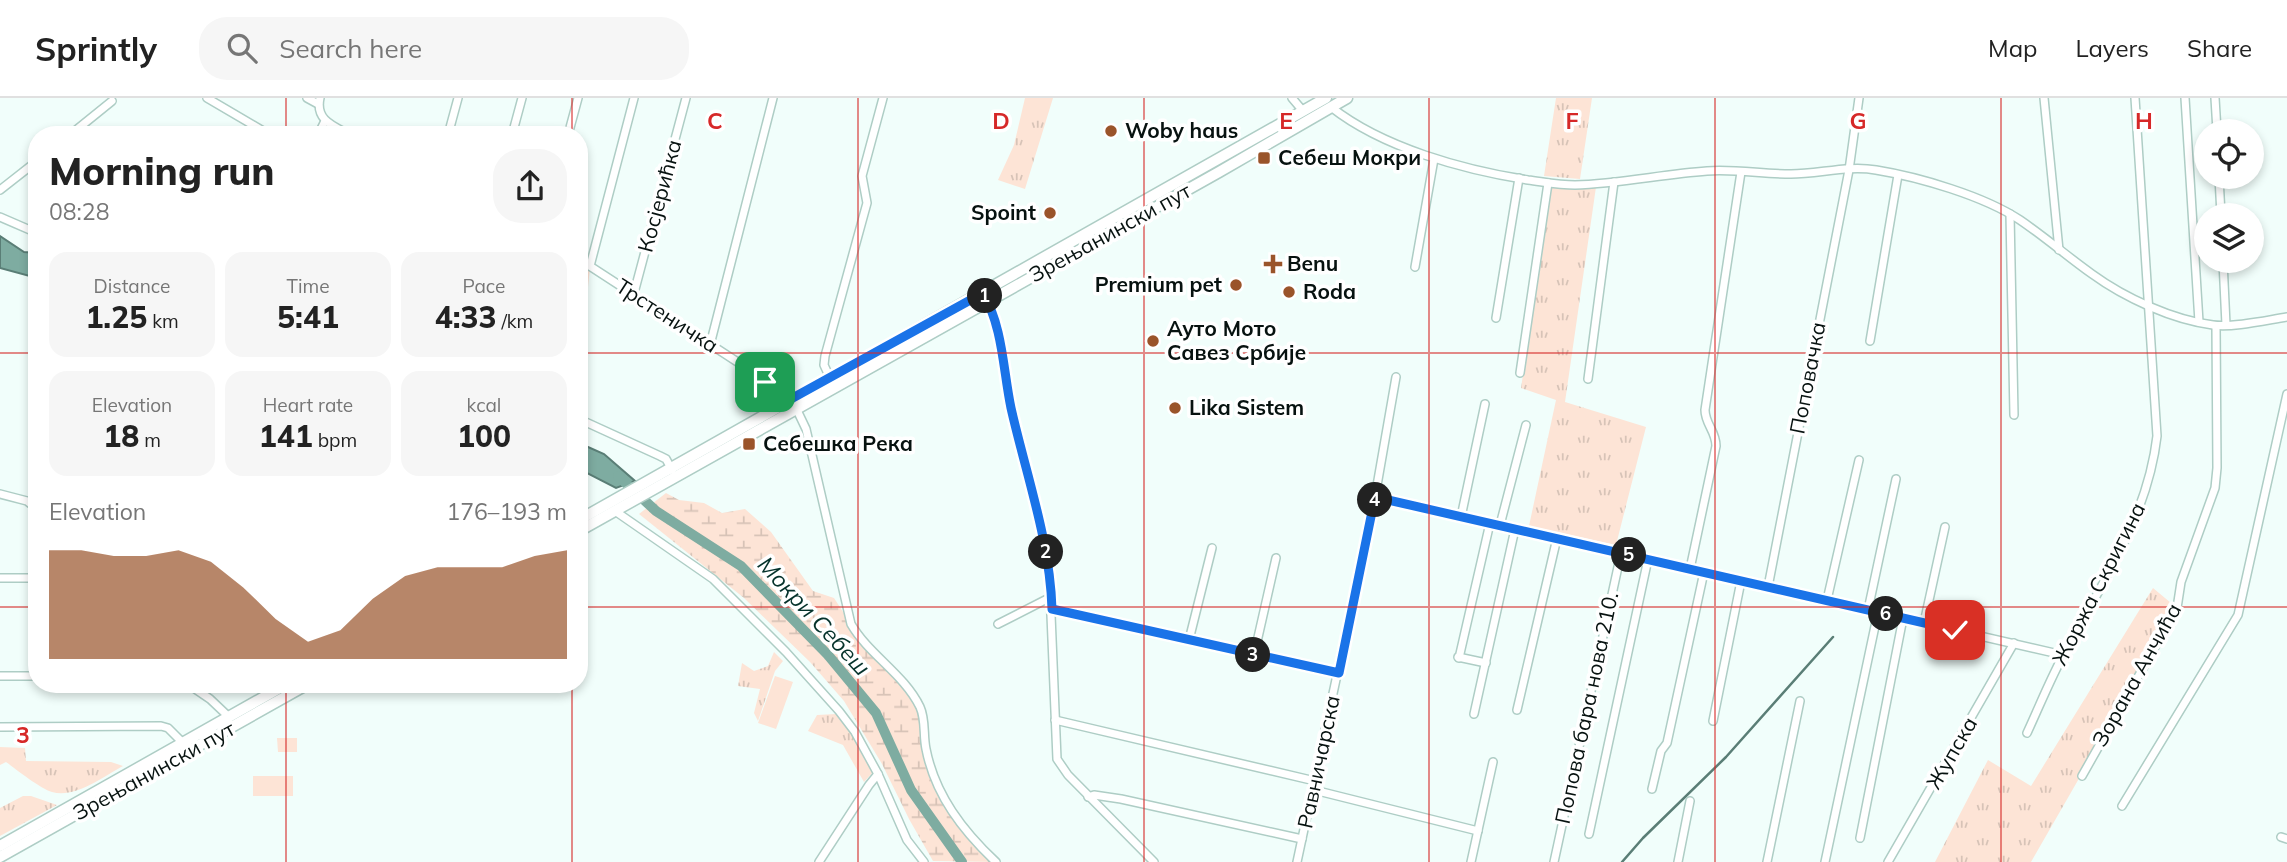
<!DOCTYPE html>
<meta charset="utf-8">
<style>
:root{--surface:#fff;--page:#f6f6f6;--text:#222;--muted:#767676;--line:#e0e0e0;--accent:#9a542a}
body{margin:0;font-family:Mulish,sans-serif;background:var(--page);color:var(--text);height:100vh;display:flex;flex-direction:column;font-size:26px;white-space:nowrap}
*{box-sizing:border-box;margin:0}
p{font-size:23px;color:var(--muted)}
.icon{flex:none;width:38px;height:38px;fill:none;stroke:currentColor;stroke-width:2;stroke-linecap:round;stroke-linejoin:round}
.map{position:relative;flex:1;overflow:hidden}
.drawer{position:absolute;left:28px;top:28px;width:560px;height:567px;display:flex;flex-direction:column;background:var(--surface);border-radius:28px;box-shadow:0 4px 10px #0003}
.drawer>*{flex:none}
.buttons{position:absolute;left:2194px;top:21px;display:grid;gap:14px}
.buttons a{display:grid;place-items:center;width:70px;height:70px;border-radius:50%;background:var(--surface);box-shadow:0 4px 10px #0003;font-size:35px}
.pin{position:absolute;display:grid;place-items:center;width:60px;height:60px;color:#fff;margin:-30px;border-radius:14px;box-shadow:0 4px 10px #0006}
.km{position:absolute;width:35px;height:35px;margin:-18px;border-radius:50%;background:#222;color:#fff;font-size:19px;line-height:35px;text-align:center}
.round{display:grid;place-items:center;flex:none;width:74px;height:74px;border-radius:28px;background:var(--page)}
.overview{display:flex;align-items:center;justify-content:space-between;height:119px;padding:0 21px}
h1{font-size:38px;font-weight:800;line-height:52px}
.metrics{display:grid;grid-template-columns:repeat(3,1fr);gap:10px;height:119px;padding:7px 21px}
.metrics div{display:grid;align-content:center;border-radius:18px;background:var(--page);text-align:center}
.metrics b{font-size:30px;font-weight:800}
.metrics small{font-size:19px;font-weight:400}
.metrics p{font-size:19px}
.chart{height:196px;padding:14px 21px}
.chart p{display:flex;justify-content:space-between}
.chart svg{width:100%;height:126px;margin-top:7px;fill:var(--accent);opacity:.7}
header{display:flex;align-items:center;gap:42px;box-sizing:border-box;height:98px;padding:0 35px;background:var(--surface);border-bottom:2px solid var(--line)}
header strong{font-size:33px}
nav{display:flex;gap:38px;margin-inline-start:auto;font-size:24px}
.search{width:490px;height:63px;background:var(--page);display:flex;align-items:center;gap:18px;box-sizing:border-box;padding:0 24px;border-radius:28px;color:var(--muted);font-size:26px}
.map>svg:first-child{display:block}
</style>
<header>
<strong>Sprintly</strong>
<div class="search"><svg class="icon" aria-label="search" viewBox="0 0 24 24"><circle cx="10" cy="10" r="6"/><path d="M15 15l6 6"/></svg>Search here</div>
<nav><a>Map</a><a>Layers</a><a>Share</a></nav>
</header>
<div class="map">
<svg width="2287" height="764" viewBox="0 0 2287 764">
<defs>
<pattern id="grass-tufts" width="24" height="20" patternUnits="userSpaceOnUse" patternTransform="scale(1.75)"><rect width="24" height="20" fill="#fde4d6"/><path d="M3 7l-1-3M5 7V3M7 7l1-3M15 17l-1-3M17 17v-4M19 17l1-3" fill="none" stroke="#d7c3b7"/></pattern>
<pattern id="wetland-marsh" width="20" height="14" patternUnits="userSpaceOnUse" patternTransform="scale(1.75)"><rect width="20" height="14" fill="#fde4d6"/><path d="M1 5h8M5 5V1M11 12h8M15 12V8" fill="none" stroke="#d7c3b7"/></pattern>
</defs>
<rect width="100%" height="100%" fill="#f1fefb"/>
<g fill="url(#grass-tufts)">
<polygon points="1025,0 1053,0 1025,91 998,82 1014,47"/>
<polygon points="1556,0 1592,0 1580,81 1544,78"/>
<polygon points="1551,88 1596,89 1565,304 1646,329 1616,447 1529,428 1556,302 1521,290"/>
<polygon points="579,164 590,170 581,255 579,255"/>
<polygon points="2153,490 2177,510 2031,764 1935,764 1988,662 2031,688"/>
<polygon points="774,554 783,563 775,573 758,623 754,615 760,591 738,588 742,565 754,573 768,568"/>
<polygon points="836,616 849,631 874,673 864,684 843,647 808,633 817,617"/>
<path d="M0,649l25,1 1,13 85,1 12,4c-19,10 -48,33 -71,26 -11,-3 -35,-22 -46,-30l-6,3z"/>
<polygon points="23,698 31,698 57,707 0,738 0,710"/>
</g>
<polygon fill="url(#wetland-marsh)" points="666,395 679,402 704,405 722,415 745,411 771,434 813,493 834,500 862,543 899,580 920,610 926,652 949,711 996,764 933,763 909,721 882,666 844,603 810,564 744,500 639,416"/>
<g fill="#fde4d6">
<polygon points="775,578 793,584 776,631 758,625"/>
<polygon points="277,640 297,640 297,654 278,654"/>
<rect x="253" y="678" width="40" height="20"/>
</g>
<g fill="#7eaca1" stroke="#5a7e76" stroke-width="2">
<polygon points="0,138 24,154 37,155 37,180 0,170"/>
<polygon points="579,345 604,356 635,383 616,390 579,371"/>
</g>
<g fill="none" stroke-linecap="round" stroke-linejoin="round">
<polyline stroke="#5a7e76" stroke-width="2.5" points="1622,764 1643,740 1726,659 1833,539"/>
<polyline stroke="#7eaca1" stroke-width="10" points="618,378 656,413 741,468 828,557 876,615 911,692 962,764"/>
<g stroke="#aecdc5" stroke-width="10">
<g id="minor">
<polyline points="207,0 270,37"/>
<polyline points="307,0 318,6"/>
<path d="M320,0c-5,22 13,28 30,37"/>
<polyline points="1292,0 1303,13"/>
<polyline points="2044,0 2059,152"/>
<polyline points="2185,0 2199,224"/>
<polyline points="2215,0 2217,33"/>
<path d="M1331,9c52,41 133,63 197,73 16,2 31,5 47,5 44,-1 88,-11 132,-14 28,-2 56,3 84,3 28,0 57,-9 85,-4 43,7 108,26 144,50 25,17 48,37 72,54 33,24 81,46 121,51 19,3 54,-5 74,-8"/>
<polyline points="70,37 112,3"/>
<polyline points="179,37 180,35"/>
<polyline points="318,37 325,23"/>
<polyline points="448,37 458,0"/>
<polyline points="512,37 522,0"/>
<polyline points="568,37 578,0"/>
<polyline points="2219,79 2221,117"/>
<polyline points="0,92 37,63"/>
<polyline points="2010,116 2014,317"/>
<polyline points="0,119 37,135"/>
<polyline points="579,161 759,278 769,288 780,308"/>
<polyline points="2223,163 2226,227"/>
<polyline points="590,168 634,0"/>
<polyline points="1415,169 1434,61"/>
<polyline points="634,195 686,0"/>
<polyline points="983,195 994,217 1011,308 1049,469 1057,661 1068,677 1154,764"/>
<polyline points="1496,220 1519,80"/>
<polyline points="1870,243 1898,77"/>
<polyline points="710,247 773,0"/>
<polyline points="1520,275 1548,85"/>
<polyline points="830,280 824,267 825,258 867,105 862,78 883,0"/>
<polyline points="1588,281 1614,84"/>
<path d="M796,310l10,21 45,195c18,31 53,50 69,83 6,13 3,28 6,42 9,46 37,82 70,113"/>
<polyline points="579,321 660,358 666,361 672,372"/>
<polyline points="0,396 27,403 37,411"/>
<polyline points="1375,399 2063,557"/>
<polyline points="615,413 713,481 786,554 839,613 855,634 878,676 907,742 924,764"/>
<polyline points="1461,419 1485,306"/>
<polyline points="1500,427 1526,327"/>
<path d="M1690,471l26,-123c0,-15 -11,-22 -11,-36l36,-238"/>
<polyline points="0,480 37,480"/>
<polyline points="1768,489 1849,72 1859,0"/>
<polyline points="1827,502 1859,362"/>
<polyline points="1052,511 1339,575"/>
<polyline points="1868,512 1896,381"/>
<polyline points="1924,525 1945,429"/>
<polyline points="998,526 1051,499"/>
<polyline points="1189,542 1212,450"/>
<polyline points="1254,557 1276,460"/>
<polyline points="1458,559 1486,565"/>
<polyline points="1459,560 1490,425"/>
<polyline points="0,578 37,578"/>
<polyline points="188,586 210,601 229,619"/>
<polyline points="1517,612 1557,440"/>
<polyline points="1474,616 1515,431"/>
<polyline points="1055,622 1315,683"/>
<polyline points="1713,623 1741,483"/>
<polyline points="0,629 161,628 168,630 183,645"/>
<path d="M2027,635c13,-28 24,-56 39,-83 37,-68 82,-135 91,-214l-22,-338"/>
<polyline points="2082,678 2177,510 2181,484 2215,390 2217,370 2216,228"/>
<polyline points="1652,691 1661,653 1667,645 1704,474"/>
<polyline points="1314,692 1478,733"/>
<polyline points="1088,699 1094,697 1121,701 1302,741"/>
<polyline points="2122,708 2238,517 2287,296"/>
<polyline points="1589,736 1648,461"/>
<polyline points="2281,739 2287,741"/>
<polyline points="1860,740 1903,520"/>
<polyline points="819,764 869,687 878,676"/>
<polyline points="1297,764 1375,399 1396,279"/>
<polyline points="1471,764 1493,664"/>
<polyline points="1554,764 1621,455"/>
<polyline points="1678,764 1690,703"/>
<polyline points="1767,764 1800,603"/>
<polyline points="1825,764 1878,514"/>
<polyline points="1888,764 2014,545"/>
</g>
</g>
<g stroke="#aecdc5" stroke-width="13">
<g id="secondary">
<polyline points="579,422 1326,0"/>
<polyline points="579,433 1219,74 1347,0"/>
<polyline points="0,748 287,586"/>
<polyline points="0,759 308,586"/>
</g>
</g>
<use href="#minor" stroke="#fff" stroke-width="7"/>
<use href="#secondary" stroke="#fff" stroke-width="10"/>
</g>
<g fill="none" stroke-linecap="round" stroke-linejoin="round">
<g stroke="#fff" stroke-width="14">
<path id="route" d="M765,284l15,23 203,-112c20,34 20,77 28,115 15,66 39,133 41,201l287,64 36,-176 580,133"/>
</g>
<use href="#route" stroke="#1a73e8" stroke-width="9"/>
</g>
<path fill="none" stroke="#d62828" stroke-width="2" stroke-opacity="0.55" d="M286,0v37M572,0v37M858,0v764M1144,0v764M1429,0v764M1715,0v764M2001,0v764M0,255h37M579,255h1708M0,509h37M579,509h1708M286,586v178M572,586v178"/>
<g fill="#9a542a" stroke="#fff" stroke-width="2.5">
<circle cx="1111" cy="33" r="7"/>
<rect x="1257" y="53" width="14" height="14" rx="3.5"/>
<circle cx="1050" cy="115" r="7"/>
<path d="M1269.5 155.5h7v7h7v7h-7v7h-7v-7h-7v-7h7z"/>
<circle cx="1236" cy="187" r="7"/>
<circle cx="1289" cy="194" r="7"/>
<circle cx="1153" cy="243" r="7"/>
<circle cx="1175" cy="310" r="7"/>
<rect x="742" y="339" width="14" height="14" rx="3.5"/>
</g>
<g text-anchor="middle" stroke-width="7" stroke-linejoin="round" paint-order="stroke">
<g font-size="21" font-weight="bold" fill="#071210" stroke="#fff" text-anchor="start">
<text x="1125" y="40">Woby haus</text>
<text x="1278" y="67">Себеш Мокри</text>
<text x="1036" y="122" text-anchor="end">Spoint</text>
<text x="1287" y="173">Benu</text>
<text x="1222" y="194" text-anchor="end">Premium pet</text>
<text x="1303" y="201">Roda</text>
<text x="1167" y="238">Ауто Мото<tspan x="1167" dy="24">Савез Србије</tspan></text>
<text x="1189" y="317">Lika Sistem</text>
<text x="763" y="353">Себешка Река</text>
</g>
<g font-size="21" fill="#071210" stroke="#fff">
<text transform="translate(660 98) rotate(-75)" y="7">Косјерићка</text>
<text transform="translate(1110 135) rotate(-29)" y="7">Зрењанински пут</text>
<text transform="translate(667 218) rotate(33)" y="7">Трстеничка</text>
<text transform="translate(1808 280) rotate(-79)" y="7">Поповачка</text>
<text transform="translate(2099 486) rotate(-63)" y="7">Жоржа Скригина</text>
<text transform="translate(2137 577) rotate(-61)" y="7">Зорана Анчића</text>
<text transform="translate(1587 610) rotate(-78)" y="7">Попова бара нова 210.</text>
<text transform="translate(1952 655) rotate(-60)" y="7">Жупска</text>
<text transform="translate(1319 664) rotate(-78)" y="7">Равничарска</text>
<text transform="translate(154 673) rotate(-29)" y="7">Зрењанински пут</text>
</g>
<g font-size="23" font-style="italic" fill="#05322b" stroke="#fff">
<text transform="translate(814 518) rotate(47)" y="8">Мокри Себеш</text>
</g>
</g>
<g font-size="23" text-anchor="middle" font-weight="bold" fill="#d62828" stroke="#fff" stroke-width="7" stroke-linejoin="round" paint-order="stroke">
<text x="715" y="31">C</text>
<text x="1001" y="31">D</text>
<text x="1286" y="31">E</text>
<text x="1572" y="31">F</text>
<text x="1858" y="31">G</text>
<text x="2144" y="31">H</text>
<text x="23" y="645">3</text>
</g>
</svg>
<div class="buttons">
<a><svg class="icon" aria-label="locate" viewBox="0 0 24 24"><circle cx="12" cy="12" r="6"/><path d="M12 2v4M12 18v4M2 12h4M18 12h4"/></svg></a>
<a><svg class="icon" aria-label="layers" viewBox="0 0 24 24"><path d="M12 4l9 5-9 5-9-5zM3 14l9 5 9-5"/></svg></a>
</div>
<div class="pin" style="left:765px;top:284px;background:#1e9e55"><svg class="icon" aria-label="arrive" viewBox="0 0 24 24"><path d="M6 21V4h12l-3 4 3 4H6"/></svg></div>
<div class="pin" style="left:1955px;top:532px;background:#d93025"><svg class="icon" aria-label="check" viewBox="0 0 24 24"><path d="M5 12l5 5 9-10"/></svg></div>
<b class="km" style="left:985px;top:198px">1</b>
<b class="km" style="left:1046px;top:454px">2</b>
<b class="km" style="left:1253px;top:557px">3</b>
<b class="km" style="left:1375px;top:402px">4</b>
<b class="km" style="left:1629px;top:457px">5</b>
<b class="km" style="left:1886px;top:516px">6</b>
<section class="drawer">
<div class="overview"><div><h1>Morning run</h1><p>08:28</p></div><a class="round"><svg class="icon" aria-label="share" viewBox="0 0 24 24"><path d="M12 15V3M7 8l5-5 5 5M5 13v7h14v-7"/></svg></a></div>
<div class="metrics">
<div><p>Distance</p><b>1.25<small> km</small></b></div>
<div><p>Time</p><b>5:41</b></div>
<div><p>Pace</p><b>4:33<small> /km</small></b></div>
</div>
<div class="metrics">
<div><p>Elevation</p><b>18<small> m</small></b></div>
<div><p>Heart rate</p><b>141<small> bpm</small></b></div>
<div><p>kcal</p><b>100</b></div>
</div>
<div class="chart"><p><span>Elevation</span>176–193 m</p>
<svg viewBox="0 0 160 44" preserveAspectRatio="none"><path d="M0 44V6L10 6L20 8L30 8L40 6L50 10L60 19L70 30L80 38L90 34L100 23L110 15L120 12L130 12L140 12L150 8L160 6V44z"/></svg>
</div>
</section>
</div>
